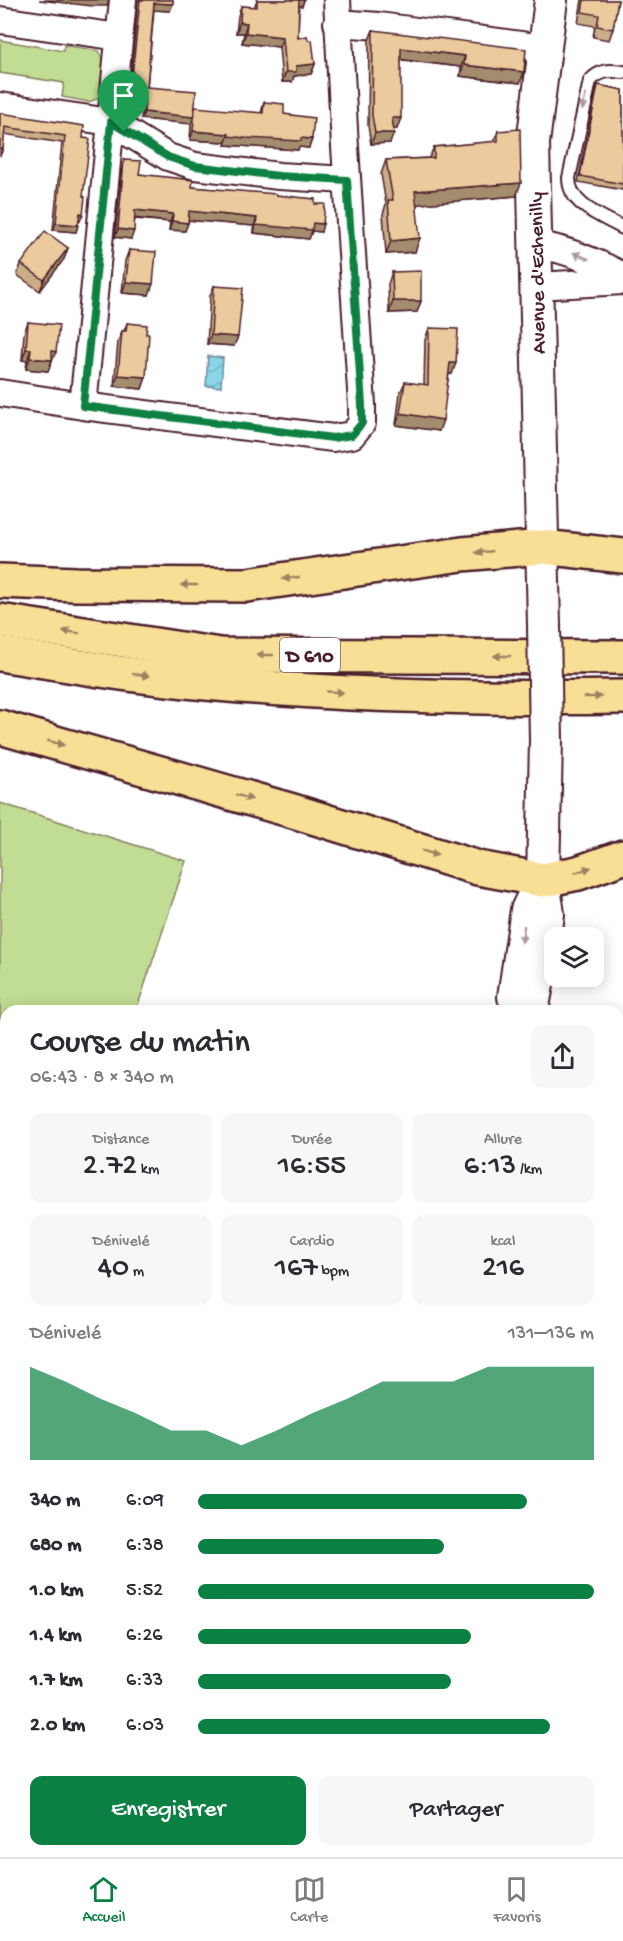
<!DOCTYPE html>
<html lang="fr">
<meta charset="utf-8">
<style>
:root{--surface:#fff;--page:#f7f7f7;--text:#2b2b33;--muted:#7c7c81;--line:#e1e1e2;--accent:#0b8043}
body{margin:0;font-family:"Gochi Hand",sans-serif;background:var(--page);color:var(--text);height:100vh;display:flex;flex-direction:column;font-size:22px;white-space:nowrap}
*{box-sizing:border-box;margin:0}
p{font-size:20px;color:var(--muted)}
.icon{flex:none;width:33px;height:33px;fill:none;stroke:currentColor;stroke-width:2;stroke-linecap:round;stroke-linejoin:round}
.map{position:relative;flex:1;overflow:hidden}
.panel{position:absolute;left:0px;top:1005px;width:624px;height:852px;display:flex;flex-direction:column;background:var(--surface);border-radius:18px 18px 0 0;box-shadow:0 3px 15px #0003}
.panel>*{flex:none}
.controls{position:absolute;left:544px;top:927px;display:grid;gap:12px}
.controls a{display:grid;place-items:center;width:60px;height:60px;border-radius:12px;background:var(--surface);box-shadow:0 3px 15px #0003;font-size:30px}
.pin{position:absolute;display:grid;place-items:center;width:51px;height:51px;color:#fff;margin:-62px -26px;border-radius:50% 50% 50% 0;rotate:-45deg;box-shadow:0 0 6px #0007}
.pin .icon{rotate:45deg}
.round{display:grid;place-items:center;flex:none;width:63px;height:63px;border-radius:12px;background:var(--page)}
.head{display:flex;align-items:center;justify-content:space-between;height:102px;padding:0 30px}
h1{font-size:33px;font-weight:600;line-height:45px}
.stats{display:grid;grid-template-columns:repeat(3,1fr);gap:9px;height:102px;padding:6px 30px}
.stats div{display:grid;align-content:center;border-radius:12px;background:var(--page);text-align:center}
.stats b{font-size:30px;font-weight:600}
.stats small{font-size:16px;font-weight:400}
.stats p{font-size:16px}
.chart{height:168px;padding:12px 30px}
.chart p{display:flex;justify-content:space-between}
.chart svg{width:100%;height:108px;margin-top:6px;fill:var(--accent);opacity:.7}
.cta{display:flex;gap:12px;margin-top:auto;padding:12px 30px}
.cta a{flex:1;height:69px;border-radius:12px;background:var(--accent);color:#fff;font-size:24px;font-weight:600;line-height:69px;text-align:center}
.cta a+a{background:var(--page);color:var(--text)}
ul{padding:0 30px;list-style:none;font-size:20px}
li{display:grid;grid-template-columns:96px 72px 1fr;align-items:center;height:45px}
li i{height:15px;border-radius:8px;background:var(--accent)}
.menu{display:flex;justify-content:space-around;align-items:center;height:84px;border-top:2px solid var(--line);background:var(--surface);font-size:16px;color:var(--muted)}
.menu a{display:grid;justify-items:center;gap:3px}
.menu .selected{color:var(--accent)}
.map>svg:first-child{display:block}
</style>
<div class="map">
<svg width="623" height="1857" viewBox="0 0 623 1857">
<defs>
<pattern id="water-waves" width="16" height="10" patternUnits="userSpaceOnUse" patternTransform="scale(1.5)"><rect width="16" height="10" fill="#89d5e9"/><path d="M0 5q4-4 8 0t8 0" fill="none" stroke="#78b6c8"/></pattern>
</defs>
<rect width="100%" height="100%" fill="#fff"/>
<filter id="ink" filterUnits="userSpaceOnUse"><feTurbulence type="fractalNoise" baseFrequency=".0167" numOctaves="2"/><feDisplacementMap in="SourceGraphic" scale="12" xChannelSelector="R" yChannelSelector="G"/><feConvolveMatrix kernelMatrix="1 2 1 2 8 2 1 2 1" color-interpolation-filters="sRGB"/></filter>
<g filter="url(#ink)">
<g fill="#c1dc93" stroke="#867e5f" stroke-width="1.5">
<polygon points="0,40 63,51 64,45 99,51 104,61 102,89 99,98 89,102 62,97 64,83 0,73"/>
<polygon points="0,803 186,861 136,1011 6,1011 6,1046 0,1044"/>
</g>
<polygon fill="url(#water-waves)" stroke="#708c9d" stroke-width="1.5" points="208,356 223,358 221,387 206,386"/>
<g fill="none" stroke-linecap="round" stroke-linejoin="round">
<g stroke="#4a1f2b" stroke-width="16">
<g id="service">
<path d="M623,72c-14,-2 -23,-2 -33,9l-21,97c0,28 33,38 54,50"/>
<polyline points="609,1851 610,1857"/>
</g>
</g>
<g stroke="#4a1f2b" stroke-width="30">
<g id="minor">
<polyline points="0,20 119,37"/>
<polyline points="337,23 379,26 544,48"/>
<polyline points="0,106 111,122 168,157 195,166 279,176 347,180"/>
<path d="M536,244c31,6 59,17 87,32"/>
<polyline points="537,286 623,281"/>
<polyline points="0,393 83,406 333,438 352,435 362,423 362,405 345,147 337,0"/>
<polyline points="83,406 123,0"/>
<polyline points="0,1553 6,1552"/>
<polyline points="0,1773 6,1772"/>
<polyline points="277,1851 280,1857"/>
<polyline points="509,1851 511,1857"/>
<polyline points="554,1851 556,1857"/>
<polyline points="101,1857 101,1851"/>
</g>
</g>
<g stroke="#4a1f2b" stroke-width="36">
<g id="tertiary">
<polyline points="544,625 533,143 551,0"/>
<polyline points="514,997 527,910 536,891"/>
<polyline points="532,1011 543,954 548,914 543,880 546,740"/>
<polyline points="618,1486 623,1485"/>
</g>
</g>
<g stroke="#4a1f2b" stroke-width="38">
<g id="trunk">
<polyline points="0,581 76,584 247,585 462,554 543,547 623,556"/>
<polyline points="0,621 220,655 623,657"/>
<path d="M0,654c68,11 137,23 206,29 139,13 278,16 417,14"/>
<polyline points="0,727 293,811 478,868 543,880 578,873 623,857"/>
</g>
</g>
<use href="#service" stroke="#fff" stroke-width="12"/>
<use href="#minor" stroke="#fff" stroke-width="26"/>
<use href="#tertiary" stroke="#fff" stroke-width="32"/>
<use href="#trunk" stroke="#f9df96" stroke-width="33"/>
<g stroke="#4a1f2b" stroke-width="36" stroke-linecap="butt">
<polyline id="tertiary-bridge" points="544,625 546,740"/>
</g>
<use href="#tertiary-bridge" stroke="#fff" stroke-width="32"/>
</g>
<g fill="#caae87" stroke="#4a1f2b" stroke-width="1.5">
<polygon points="138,0 173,0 170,11 154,10 147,87 195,109 261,113 264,102 284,114 312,139 309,148 299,147 298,150 242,146 225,145 226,142 190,140 191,123 141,119 143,104 128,103"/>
<polygon points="257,0 304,0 302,6 299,5 298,38 308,40 315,64 311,74 294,76 292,82 282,82 279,47 242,43 244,33 236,33 238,16 241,6 254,7"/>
<polygon points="582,0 618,0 613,29 609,40 593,37 595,26 578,23"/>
<polygon points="373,30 524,72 520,83 460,76 461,67 401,60 397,129 393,129 390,143 371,144 368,126 369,40"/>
<polygon points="598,85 623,90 623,190 578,182 596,91"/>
<polygon points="0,113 83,138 83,196 80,221 79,221 76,232 53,230 62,143 4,134 3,149 0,156"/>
<polygon points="498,131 516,196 417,204 415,252 386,254 383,214 386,204 381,174 386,160 429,158 434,147 494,142"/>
<polygon points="124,160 139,174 192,187 276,195 315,204 321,232 312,231 309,239 254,233 254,226 189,220 185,231 169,230 170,222 135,219 131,239 115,237 122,168"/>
<polygon points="68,248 64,259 40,291 17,275 21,264"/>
<polygon points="129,250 149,295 122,293 125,261"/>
<polygon points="392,272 421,301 417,312 389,313 388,284"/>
<polygon points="214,286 234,346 207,344 210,296"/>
<polygon points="28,322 56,352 48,371 26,369 27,361 22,360 24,333"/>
<polygon points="127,323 146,334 146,377 142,389 114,386 118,342 122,331 124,331"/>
<polygon points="429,328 452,374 449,374 439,431 396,425 400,393 405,382 424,385 425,340"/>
<polygon points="325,1851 357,1851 359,1857 327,1857"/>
<polygon points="444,1851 474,1851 475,1857 445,1857"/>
</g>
<g fill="#a48d6e" stroke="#4a1f2b" stroke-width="1.5">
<polygon points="39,0 109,0 107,6 93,6"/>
<polygon points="298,0 304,0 302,6 296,5"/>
<polygon points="154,3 173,4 170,11 152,10"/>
<polygon points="240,22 247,23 244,33 236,33"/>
<polygon points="246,33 283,37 279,47 242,43"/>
<polygon points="401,48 465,56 461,67 397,59"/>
<polygon points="315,64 311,74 294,76 292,82 282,82 286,72 296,66"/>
<polygon points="464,65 524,72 520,83 460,76"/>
<polygon points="130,96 145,97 143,104 128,103"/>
<polygon points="144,112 194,117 191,124 141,119"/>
<polygon points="392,118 401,118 397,129 388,129"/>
<polygon points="193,131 229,134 226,142 190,140"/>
<polygon points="375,133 394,133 390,143 371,144"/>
<polygon points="228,136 301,138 312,139 309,148 299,147 298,150 225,145"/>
<polygon points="521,183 516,196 410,205 415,191"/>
<polygon points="135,210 173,214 170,222 133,218"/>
<polygon points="189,211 257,218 254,226 186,220"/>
<polygon points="80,213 83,214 80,221 77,220"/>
<polygon points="172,221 188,223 185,231 169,230"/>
<polygon points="56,223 78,225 76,232 53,230"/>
<polygon points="313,223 323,224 321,232 312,231 309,239 254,233 256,225"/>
<polygon points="118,229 134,231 131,239 115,237"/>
<polygon points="420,238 415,252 386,254 391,241"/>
<polygon points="68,248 64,259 40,291 44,280"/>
<polygon points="126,282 153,284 149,295 122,293"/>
<polygon points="393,301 421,301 417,312 389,313"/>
<polygon points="211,335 238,337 234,346 207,344"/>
<polygon points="26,349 31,349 27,361 22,360"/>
<polygon points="30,358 52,360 48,371 26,369"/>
<polygon points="450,363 456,363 452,374 446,374"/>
<polygon points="118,375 146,377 142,389 114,386"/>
<polygon points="400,413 443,420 439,431 396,425"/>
<rect x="0" y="1481" width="6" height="17"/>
</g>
<g fill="#ebca9d" stroke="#4a1f2b" stroke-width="1.5">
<polygon points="140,0 173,0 173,4 154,3 147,87 196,91 194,117 144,112 145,97 130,96"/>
<polygon points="257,0 299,0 298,38 307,36 308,40 312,40 315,64 296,66 296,72 286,72 283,37 246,33 247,23 240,22 241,6 257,7"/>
<polygon points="584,0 618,0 613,29 597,26 599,15 582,12"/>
<polygon points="373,30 526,49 524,72 464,65 465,56 401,48 401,118 392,118 394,133 375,133 372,115"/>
<polygon points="598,85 623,90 623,184 580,176"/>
<polygon points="264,102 284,104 284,114 314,118 312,139 301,138 301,141 245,138 228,136 229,134 193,131 195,107 263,113"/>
<polygon points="0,113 84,126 83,138 90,139 83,196 85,197 83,214 80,213 78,225 56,223 65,136 5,127 3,149 0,149"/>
<polygon points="520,129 521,183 415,191 420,238 391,241 388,200 393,200 386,160 434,158 434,147 498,141 498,131"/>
<polygon points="124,160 141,161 139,174 193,180 192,187 276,194 276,195 315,199 315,204 325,204 323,224 313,223 312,230 256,225 257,218 189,211 188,223 172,221 173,214 135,210 134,231 118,229"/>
<polygon points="45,231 68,248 44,280 21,264"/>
<polygon points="129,250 156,252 153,284 126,282"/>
<polygon points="421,271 421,301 393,301 392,272"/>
<polygon points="214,286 243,288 238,337 211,335"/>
<polygon points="28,322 59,325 56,352 52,351 52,360 30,358 31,349 26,349"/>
<polygon points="127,323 147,325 146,334 149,334 146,377 118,375 122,331 126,331"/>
<polygon points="429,328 458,329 456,363 450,363 443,420 400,413 405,382 428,385"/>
<polygon points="0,1455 6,1456 6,1481 0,1481"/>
<polygon points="0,1802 6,1802 2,1844 0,1844"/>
<polygon points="334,1851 357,1851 359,1857 336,1857"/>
<polygon points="451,1851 474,1851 475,1857 452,1857"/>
</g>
<defs><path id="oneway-solid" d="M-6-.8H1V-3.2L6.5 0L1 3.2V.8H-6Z" transform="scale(1.5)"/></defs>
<g fill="#ae9aa0">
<use href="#oneway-solid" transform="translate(584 102) rotate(102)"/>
<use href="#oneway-solid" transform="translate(581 256) rotate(-158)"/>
<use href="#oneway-solid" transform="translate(523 934) rotate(98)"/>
</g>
<g fill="#a27f60">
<use href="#oneway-solid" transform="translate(484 552) rotate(175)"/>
<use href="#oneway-solid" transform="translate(291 578) rotate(172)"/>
<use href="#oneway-solid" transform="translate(189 585) rotate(-180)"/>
<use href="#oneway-solid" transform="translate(71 632) rotate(-171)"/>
<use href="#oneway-solid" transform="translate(265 655) rotate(-180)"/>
<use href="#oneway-solid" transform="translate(502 656) rotate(-180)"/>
<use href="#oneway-solid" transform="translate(141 675) rotate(7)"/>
<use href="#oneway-solid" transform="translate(335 692) rotate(3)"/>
<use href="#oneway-solid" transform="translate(593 697) rotate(-1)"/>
<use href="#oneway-solid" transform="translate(56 743) rotate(16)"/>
<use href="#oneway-solid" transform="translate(244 797) rotate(16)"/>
<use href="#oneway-solid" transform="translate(430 853) rotate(17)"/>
<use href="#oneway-solid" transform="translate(583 870) rotate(-18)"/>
</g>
</g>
<g fill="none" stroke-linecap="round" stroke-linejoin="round" filter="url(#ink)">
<g stroke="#fff" stroke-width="12">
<polygon id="route" points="111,122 168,157 195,166 279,176 347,180 362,405 362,423 352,435 333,438 83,406"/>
</g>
<use href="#route" stroke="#0b8043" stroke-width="8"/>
</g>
<g text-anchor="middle" stroke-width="6" stroke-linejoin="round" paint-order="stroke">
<rect fill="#fff" stroke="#80626b" stroke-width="1.5" x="280" y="638" width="60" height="34" rx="4.5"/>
<g font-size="20" font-weight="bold" fill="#4a1f2b">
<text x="310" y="662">D 610</text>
</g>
<g font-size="21" fill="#4a1f2b" stroke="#fff">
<text transform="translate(536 273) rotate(-91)" y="7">Avenue d'Echenilly</text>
</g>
</g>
</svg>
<div class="controls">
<a><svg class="icon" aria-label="layers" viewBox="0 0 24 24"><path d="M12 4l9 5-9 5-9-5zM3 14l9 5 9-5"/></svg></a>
</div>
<div class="pin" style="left:124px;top:132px;background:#1e9e55"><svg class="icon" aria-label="arrive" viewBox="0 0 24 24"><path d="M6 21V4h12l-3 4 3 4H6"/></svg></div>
<section class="panel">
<div class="head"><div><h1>Course du matin</h1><p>06:43 · 8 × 340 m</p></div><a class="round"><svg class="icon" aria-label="share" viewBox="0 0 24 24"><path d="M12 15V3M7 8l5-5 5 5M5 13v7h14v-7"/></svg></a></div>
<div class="stats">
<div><p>Distance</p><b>2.72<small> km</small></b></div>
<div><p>Durée</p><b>16:55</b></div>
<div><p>Allure</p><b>6:13<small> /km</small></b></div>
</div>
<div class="stats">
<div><p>Dénivelé</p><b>40<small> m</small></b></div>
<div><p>Cardio</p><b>167<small> bpm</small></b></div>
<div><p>kcal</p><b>216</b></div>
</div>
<div class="chart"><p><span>Dénivelé</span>131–136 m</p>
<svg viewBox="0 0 160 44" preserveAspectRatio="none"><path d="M0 44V6L10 12L20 19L30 25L40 32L50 32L60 38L70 32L80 25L90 19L100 12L110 12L120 12L130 6L140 6L150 6L160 6V44z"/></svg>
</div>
<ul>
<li><b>340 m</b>6:09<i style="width:83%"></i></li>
<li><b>680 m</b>6:38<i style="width:62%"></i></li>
<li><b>1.0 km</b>5:52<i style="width:100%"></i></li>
<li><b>1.4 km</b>6:26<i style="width:69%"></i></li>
<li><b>1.7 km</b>6:33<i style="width:64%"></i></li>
<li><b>2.0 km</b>6:03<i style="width:89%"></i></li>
</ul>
<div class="cta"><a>Enregistrer</a><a>Partager</a></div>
</section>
</div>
<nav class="menu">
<a class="selected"><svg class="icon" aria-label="home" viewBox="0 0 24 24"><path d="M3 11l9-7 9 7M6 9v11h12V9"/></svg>Accueil</a>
<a><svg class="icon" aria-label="map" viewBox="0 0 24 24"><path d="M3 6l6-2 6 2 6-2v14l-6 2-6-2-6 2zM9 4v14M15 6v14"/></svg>Carte</a>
<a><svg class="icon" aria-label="saved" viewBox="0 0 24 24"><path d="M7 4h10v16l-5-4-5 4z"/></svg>Favoris</a>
</nav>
